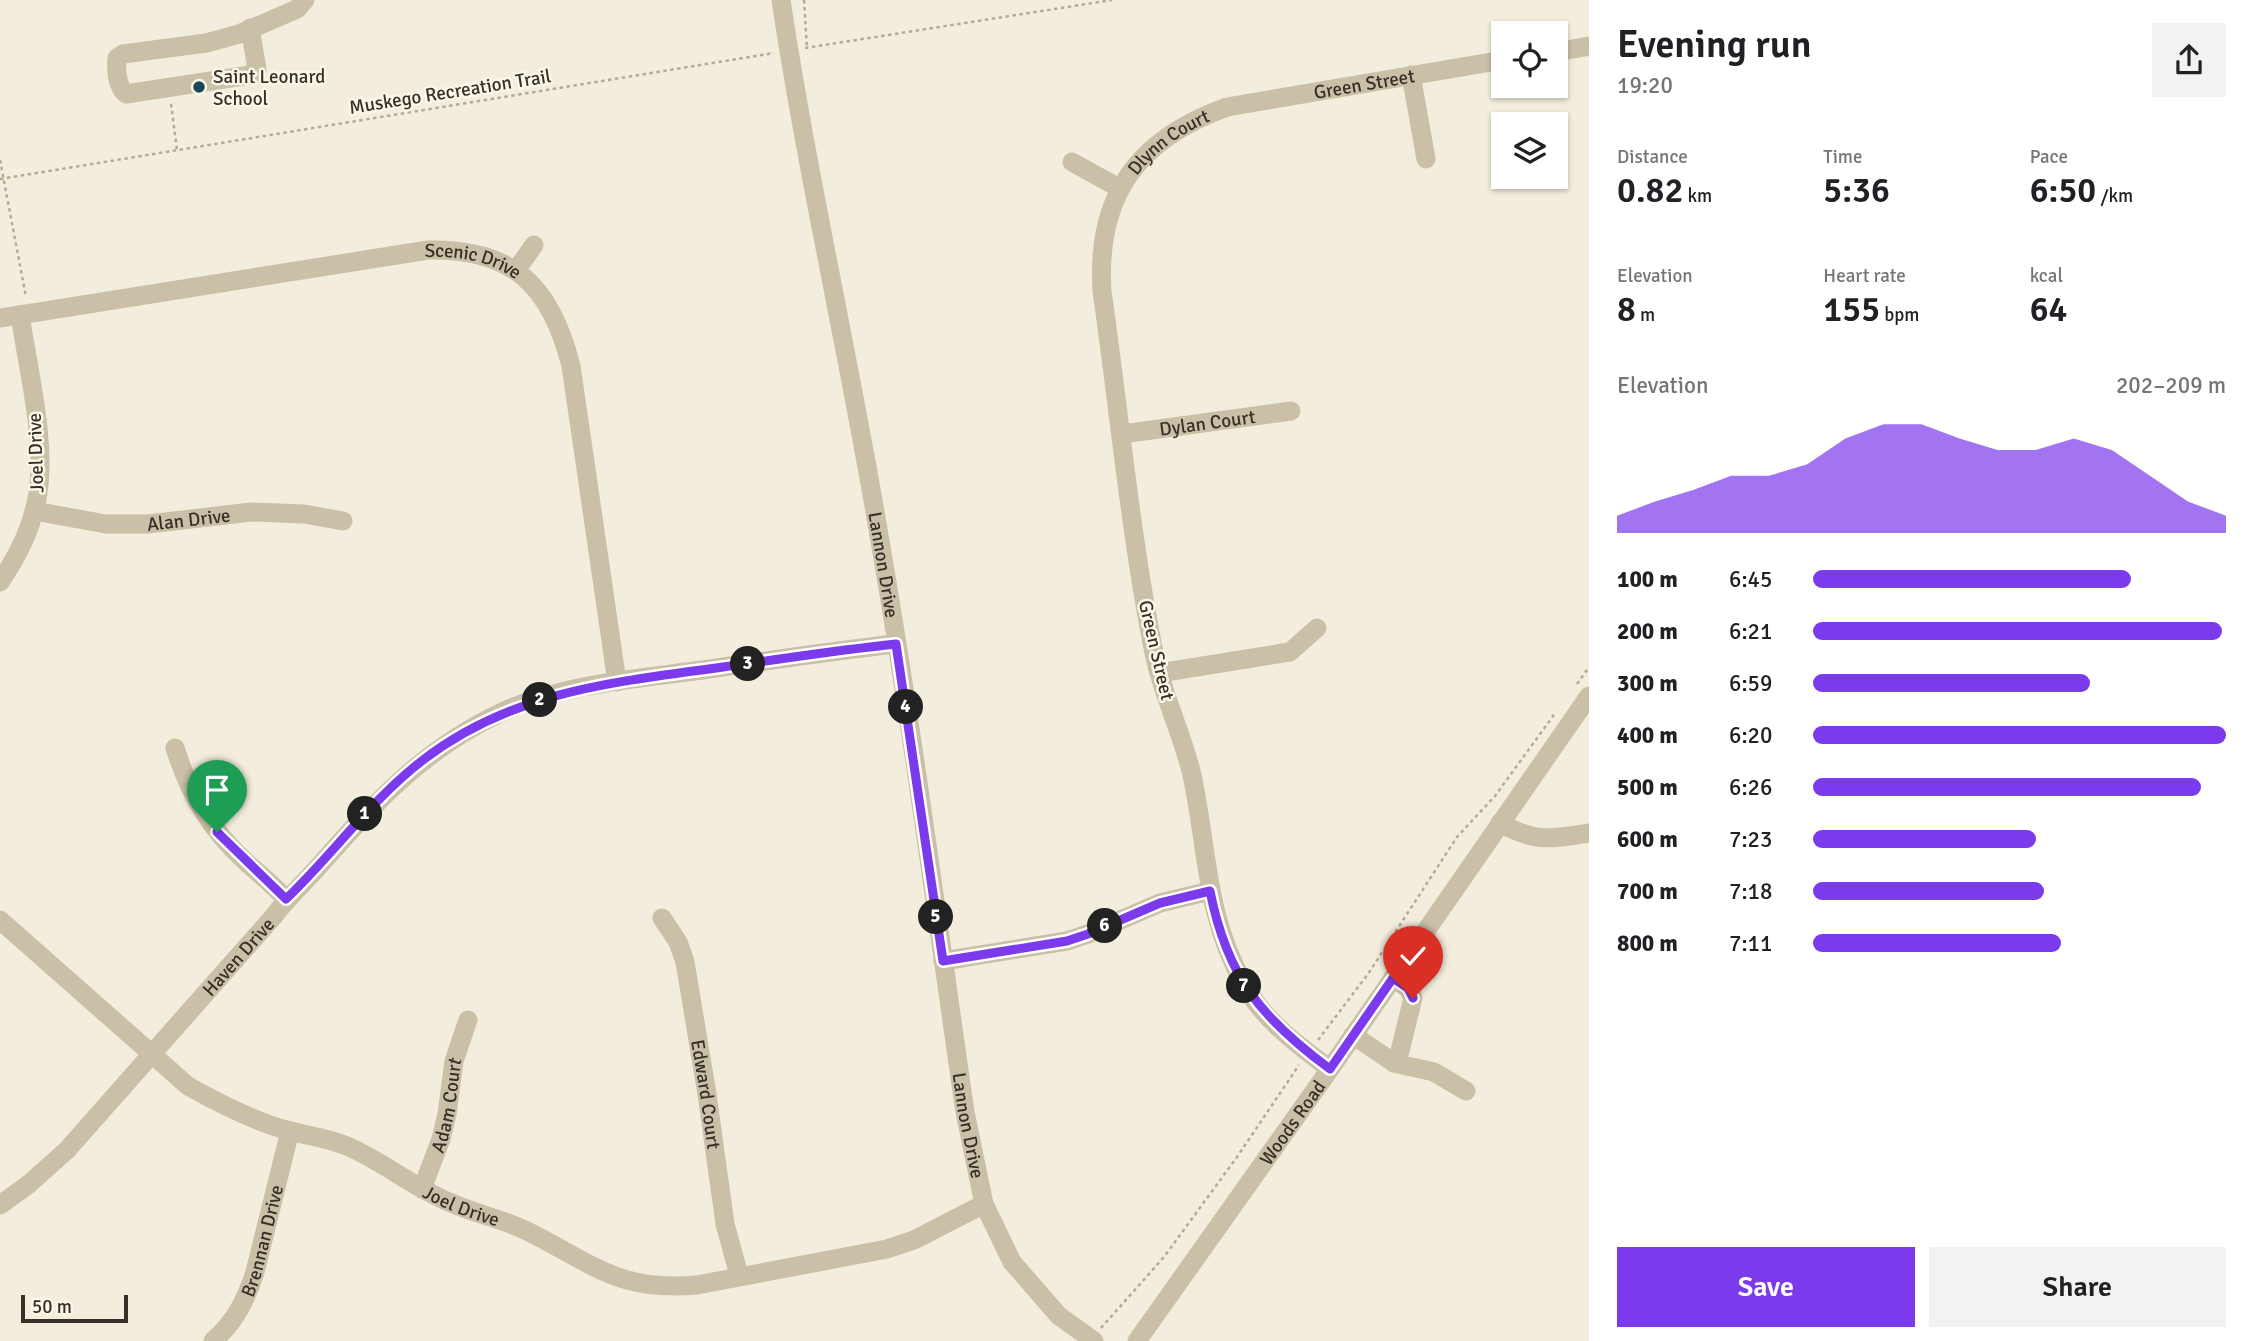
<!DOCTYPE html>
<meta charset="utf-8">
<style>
:root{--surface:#fff;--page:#f2f2f2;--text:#202124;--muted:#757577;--accent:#7c3aed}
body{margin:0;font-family:Signika,sans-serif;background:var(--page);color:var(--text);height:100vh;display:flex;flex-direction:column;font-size:26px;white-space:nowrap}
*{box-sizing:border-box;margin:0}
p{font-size:23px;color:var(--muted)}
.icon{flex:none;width:38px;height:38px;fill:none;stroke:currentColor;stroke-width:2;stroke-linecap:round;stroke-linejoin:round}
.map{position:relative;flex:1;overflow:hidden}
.side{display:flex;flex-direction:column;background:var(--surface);width:665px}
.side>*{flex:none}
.buttons{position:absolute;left:1491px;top:21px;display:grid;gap:14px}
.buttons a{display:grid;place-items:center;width:77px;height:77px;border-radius:0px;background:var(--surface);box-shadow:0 2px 5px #0004;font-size:35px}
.scale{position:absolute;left:21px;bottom:18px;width:107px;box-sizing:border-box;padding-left:7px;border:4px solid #373028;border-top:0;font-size:19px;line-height:24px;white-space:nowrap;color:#373028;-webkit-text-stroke:5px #faf6e8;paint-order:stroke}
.pin{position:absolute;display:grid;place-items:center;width:60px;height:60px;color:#fff;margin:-72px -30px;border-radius:50% 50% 50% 0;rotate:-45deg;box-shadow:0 0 7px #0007}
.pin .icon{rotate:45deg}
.km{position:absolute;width:35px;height:35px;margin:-18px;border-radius:50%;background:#222;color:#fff;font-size:19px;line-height:35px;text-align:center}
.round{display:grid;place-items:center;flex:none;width:74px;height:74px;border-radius:0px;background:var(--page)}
.headline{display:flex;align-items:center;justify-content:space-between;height:119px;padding:0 28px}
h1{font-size:38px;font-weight:600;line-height:52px}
.figures{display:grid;grid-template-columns:repeat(3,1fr);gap:10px;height:119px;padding:7px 28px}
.figures div{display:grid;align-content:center}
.figures b{font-size:35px;font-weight:600}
.figures small{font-size:19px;font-weight:400}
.figures p{font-size:19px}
.chart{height:196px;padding:14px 28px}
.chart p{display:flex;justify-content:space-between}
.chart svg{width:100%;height:126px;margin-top:7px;fill:var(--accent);opacity:.7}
.primary-button{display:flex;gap:14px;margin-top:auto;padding:14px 28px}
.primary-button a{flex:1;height:80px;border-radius:0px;background:var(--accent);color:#fff;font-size:28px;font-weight:600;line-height:80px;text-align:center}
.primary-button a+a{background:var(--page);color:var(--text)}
ul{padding:0 28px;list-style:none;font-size:23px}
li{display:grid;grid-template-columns:112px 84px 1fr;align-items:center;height:52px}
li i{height:18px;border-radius:9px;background:var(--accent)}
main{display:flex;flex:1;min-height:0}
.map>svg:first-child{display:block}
</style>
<main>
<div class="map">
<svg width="1589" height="1341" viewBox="0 0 1589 1341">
<rect width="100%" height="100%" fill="#f2eddc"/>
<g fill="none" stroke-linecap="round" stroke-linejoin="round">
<g stroke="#b6aa92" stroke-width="2.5" stroke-dasharray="3.5 3.5" stroke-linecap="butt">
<polyline points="804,0 807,48"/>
<polyline points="805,48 1112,0"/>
<polyline points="171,104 177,150"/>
<polyline points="0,160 26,297"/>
<polyline points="0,179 774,53"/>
<polyline points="1577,684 1589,667"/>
<polyline points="1318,1040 1368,974 1457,837 1495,796 1556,712"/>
<polyline points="1101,1328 1164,1257 1237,1157 1299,1065"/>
</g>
<g stroke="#cabfa7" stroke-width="19">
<path id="s1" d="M781,0c27,179 68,356 98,535 33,191 58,384 86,577l19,92 28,58 47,54 35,25"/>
<path d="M250,28l7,41 -7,6 -124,19c-9,-8 -10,-24 -9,-36l6,-4 83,-11 33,-9 58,-25 8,-9"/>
<polyline points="1556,52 1589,46"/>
<polyline points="1411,75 1426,159"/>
<polyline points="1072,162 1119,188"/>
<polyline points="517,269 534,245"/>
<path id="s2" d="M0,318l428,-68c85,-2 123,36 143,116l46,316"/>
<path id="s3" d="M1122,434l169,-23"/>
<path id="s4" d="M34,511l72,13h42l103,-12 53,2 39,7"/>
<path d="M0,582c18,-26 33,-56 38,-89 8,-53 -10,-124 -18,-178"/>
<polyline points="1159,673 1290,652 1317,628"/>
<path d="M175,748c15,47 35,81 71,114 13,12 28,23 40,37"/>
<path d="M1500,823c36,20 50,16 89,10"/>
<path id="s5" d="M662,918l16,24 7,20 22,132 18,130 14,51"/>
<path id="s6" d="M0,920l188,166c32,18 67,36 102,45 19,5 38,7 57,15 35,15 66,41 102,56 26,12 54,17 80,30 64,32 90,60 168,53l190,-36 27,-9 70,-36"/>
<polyline points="943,961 1067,941 1088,934 1160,903 1210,891"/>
<polyline points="1393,978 1408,988 1413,998 1400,1051 1394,1063"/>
<polyline points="1353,1035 1394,1063 1434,1072 1466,1091"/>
<path id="s7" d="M1330,1069c-32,-24 -67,-49 -86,-85 -39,-69 -36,-134 -52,-209 -10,-43 -31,-83 -39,-127 -23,-117 -34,-238 -51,-357 -6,-96 36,-152 125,-184l276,-47"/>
<path id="s8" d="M422,1189l19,-50 6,-25 7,-53 14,-41"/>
<path id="s9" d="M0,1205l29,-21 38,-34 206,-233c14,-19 31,-34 46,-51 57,-64 102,-115 181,-153 62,-29 135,-34 202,-43 65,-9 129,-19 194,-26"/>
<path id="s10" d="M213,1341c22,-19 33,-41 42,-69l35,-141"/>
<path id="s11" d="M1137,1341l193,-272 259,-373"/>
</g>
</g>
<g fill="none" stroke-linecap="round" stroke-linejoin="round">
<g stroke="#fff" stroke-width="14">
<path id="route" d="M217,832l69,67c47,-45 85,-99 137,-139 89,-69 192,-78 300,-93 58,-8 115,-17 173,-23l47,317 124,-20 21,-7 72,-31 50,-12c17,86 51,127 120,178l63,-91 15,10 5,10"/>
</g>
<use href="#route" stroke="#7c3aed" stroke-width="9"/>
</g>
<circle fill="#1d4758" stroke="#faf6e8" stroke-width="2.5" cx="199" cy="87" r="7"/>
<g text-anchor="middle" stroke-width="5" stroke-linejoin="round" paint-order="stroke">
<g font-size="19" fill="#373028" stroke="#faf6e8" text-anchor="start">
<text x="213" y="83">Saint Leonard<tspan x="213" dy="22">School</tspan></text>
</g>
<g font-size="19" fill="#373028" stroke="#faf6e8">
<text dy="7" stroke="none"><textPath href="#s7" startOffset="1214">Green Street</textPath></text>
<text transform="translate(450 91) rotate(-9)" y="7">Muskego Recreation Trail</text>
<text dy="7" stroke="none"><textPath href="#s7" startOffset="1006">Dlynn Court</textPath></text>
<text dy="7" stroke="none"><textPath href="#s2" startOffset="480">Scenic Drive</textPath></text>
<text dy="7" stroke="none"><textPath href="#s3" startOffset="86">Dylan Court</textPath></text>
<text transform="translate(35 453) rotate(-92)" y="7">Joel Drive</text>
<text dy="7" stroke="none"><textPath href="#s4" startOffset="156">Alan Drive</textPath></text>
<text dy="7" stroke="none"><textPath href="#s1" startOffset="574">Lannon Drive</textPath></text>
<text transform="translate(1157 650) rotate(77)" y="7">Green Street</text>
<text dy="7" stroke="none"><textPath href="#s9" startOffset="345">Haven Drive</textPath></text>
<text dy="7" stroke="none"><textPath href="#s5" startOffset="184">Edward Court</textPath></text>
<text dy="7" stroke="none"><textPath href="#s8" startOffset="88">Adam Court</textPath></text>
<text dy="7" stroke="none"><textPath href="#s11" startOffset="268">Woods Road</textPath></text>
<text dy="7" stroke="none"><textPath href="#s1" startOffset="1141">Lannon Drive</textPath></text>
<text dy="7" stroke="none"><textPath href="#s6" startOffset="551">Joel Drive</textPath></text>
<text dy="7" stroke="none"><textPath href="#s10" startOffset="114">Brennan Drive</textPath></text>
</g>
</g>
</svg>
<div class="buttons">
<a><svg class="icon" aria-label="locate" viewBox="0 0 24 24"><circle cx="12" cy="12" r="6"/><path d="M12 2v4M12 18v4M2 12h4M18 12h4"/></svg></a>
<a><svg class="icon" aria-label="layers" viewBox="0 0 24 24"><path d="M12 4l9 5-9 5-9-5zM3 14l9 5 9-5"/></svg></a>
</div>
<div class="scale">50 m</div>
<div class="pin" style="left:217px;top:832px;background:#1e9e55"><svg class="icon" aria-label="arrive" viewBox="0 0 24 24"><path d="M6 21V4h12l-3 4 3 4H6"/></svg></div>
<div class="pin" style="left:1413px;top:998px;background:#d93025"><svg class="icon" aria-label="check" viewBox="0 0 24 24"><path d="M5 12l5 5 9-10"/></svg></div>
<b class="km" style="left:365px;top:814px">1</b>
<b class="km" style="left:540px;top:700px">2</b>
<b class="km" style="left:748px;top:664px">3</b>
<b class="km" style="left:906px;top:707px">4</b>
<b class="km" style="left:936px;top:917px">5</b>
<b class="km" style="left:1105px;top:926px">6</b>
<b class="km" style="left:1244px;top:986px">7</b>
</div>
<section class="side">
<div class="headline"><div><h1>Evening run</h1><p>19:20</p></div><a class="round"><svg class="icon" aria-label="share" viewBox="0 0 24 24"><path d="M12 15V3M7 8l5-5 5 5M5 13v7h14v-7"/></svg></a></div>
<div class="figures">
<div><p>Distance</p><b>0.82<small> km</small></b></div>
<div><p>Time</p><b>5:36</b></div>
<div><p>Pace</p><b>6:50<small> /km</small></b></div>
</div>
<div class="figures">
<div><p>Elevation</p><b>8<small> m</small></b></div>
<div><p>Heart rate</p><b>155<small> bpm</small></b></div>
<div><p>kcal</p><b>64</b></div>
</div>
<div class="chart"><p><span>Elevation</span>202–209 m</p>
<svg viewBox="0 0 160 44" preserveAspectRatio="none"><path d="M0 44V38L10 33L20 29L30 24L40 24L50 20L60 11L70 6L80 6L90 11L100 15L110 15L120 11L130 15L140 24L150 33L160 38V44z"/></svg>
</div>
<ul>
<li><b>100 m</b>6:45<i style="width:77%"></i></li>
<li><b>200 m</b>6:21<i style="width:99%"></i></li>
<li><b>300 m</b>6:59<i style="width:67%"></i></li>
<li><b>400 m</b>6:20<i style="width:100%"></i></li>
<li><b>500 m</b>6:26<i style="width:94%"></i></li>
<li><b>600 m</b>7:23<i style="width:54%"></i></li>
<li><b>700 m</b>7:18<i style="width:56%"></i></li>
<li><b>800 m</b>7:11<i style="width:60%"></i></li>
</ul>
<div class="primary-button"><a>Save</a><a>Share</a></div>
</section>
</main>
